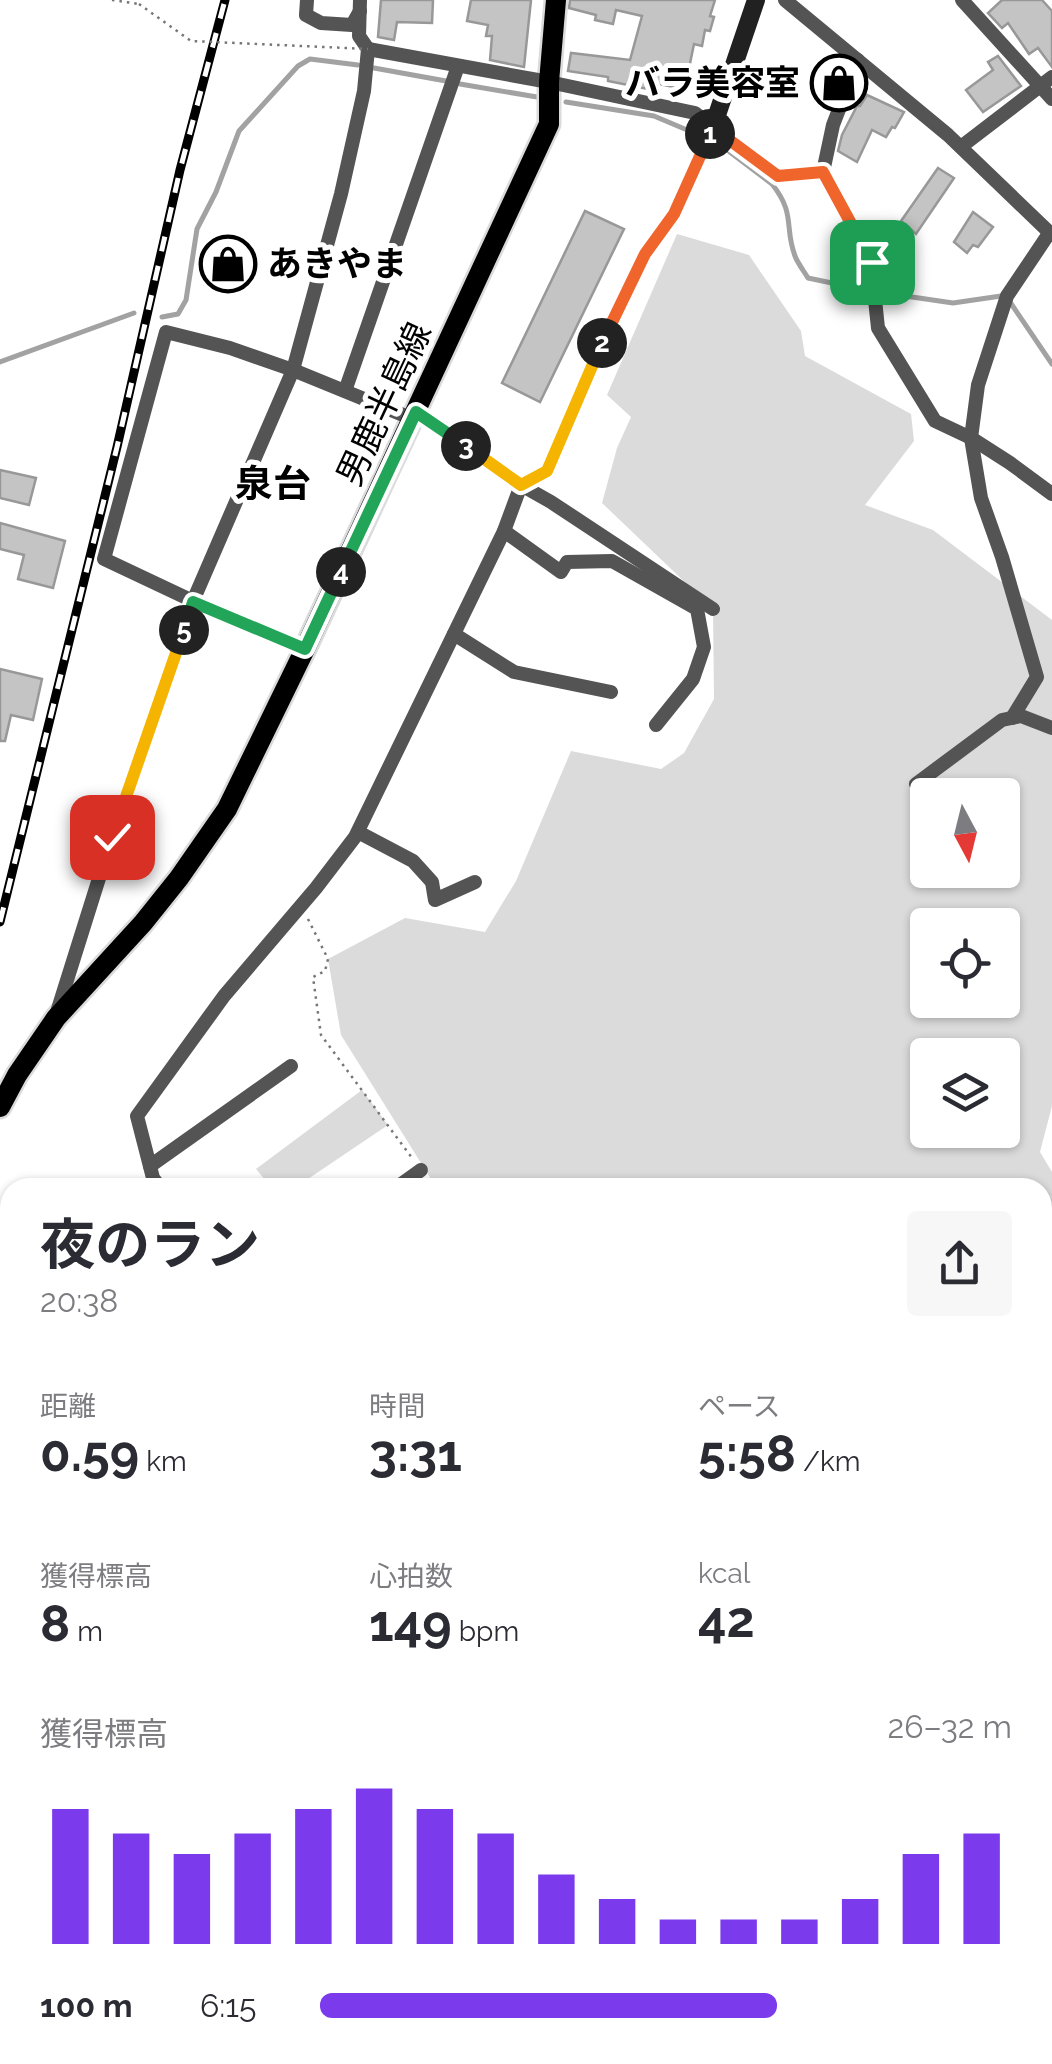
<!DOCTYPE html>
<html lang="ja">
<meta charset="utf-8">
<style>
:root{--surface:#fff;--page:#f7f7f7;--text:#2b2b33;--muted:#7c7c81;--accent:#7c3aed}
body{margin:0;font-family:Raleway,"Noto Sans JP",sans-serif;background:var(--page);color:var(--text);height:100vh;display:flex;flex-direction:column;font-size:38px;white-space:nowrap}
*{box-sizing:border-box;margin:0}
p{font-size:32px;color:var(--muted)}
.icon{flex:none;width:55px;height:55px;fill:none;stroke:currentColor;stroke-width:2;stroke-linecap:round;stroke-linejoin:round}
.map{position:relative;flex:1;overflow:hidden}
.sheet{position:absolute;left:0px;top:1178px;width:1052px;height:888px;display:flex;flex-direction:column;background:var(--surface);border-radius:30px 30px 0 0;box-shadow:0 2px 8px #0004}
.sheet>*{flex:none}
.needle{width:65px;rotate:173deg}
.fabs{position:absolute;left:910px;top:778px;display:grid;gap:20px}
.fabs a{display:grid;place-items:center;width:110px;height:110px;border-radius:10px;background:var(--surface);box-shadow:0 2px 8px #0004;font-size:50px}
.pin{position:absolute;display:grid;place-items:center;width:85px;height:85px;color:#fff;margin:-42px;border-radius:20px;box-shadow:0 5px 15px #0006}
.km{position:absolute;width:50px;height:50px;margin:-25px;border-radius:50%;background:#222;color:#fff;font-size:28px;line-height:50px;text-align:center}
.round{display:grid;place-items:center;flex:none;width:105px;height:105px;border-radius:10px;background:var(--page)}
.headline{display:flex;align-items:center;justify-content:space-between;height:170px;padding:0 40px}
h1{font-size:55px;font-weight:700;line-height:75px}
.stats{display:grid;grid-template-columns:repeat(3,1fr);gap:15px;height:170px;padding:10px 40px}
.stats div{display:grid;align-content:center}
.stats b{font-size:50px;font-weight:700}
.stats small{font-size:28px;font-weight:400}
.stats p{font-size:28px}
.chart{height:280px;padding:20px 40px}
.chart p{display:flex;justify-content:space-between}
.chart svg{width:100%;height:180px;margin-top:10px;stroke:var(--accent);stroke-width:6}
ul{padding:0 40px;list-style:none;font-size:32px}
li{display:grid;grid-template-columns:160px 120px 1fr;align-items:center;height:75px}
li i{height:25px;border-radius:12px;background:var(--accent)}
.map>svg:first-child{display:block}
</style>
<div class="map">
<svg width="1052" height="2064" viewBox="0 0 1052 2064">
<rect width="100%" height="100%" fill="#fff"/>
<g fill="#dbdbdb" fill-rule="evenodd">
<path d="M677,234l72,21 52,76 4,25 106,58 3,27 -49,64 68,25 119,90v486l-12,46 12,20v201l-9,-52 -1,-133 -606,-1 -95,-152 -13,-76 77,-41 80,14 31,-51 55,-130 90,18 23,-16 30,-54 -1,-90 -111,-106 15,-55 14,-31 -24,-22zM928,795h74v75h-74zM928,925h74v75h-74zM928,1055h74v75h-74z"/>
<polygon points="362,1090 388,1125 296,1187 271,1187 256,1169"/>
<polygon points="0,1498 10,1508 10,1641 0,1646"/>
<polygon points="1052,1730 1052,2064 0,2064 0,1829 10,1829 10,2055 1042,2055 1042,1733"/>
</g>
<g fill="none" stroke-linecap="round" stroke-linejoin="round">
<g stroke="#a2a2a2" stroke-width="5">
<polyline points="374,68 446,81"/>
<polyline points="460,84 537,97"/>
<polyline points="566,102 654,116 699,135"/>
<path d="M714,140l58,44c24,30 12,43 23,72 3,8 9,15 13,22l62,13"/>
<polyline points="878,292 953,303 1001,296"/>
<polyline points="1010,302 1052,364"/>
<polyline points="162,317 178,314 186,300 197,229 216,192 239,131 298,66 310,59 358,65"/>
<polyline points="0,362 134,313"/>
</g>
</g>
<g fill="#c4c4c4" stroke="#989898" stroke-width="2.5">
<polygon points="381,0 433,0 432,23 397,22 394,40 378,37"/>
<polygon points="471,0 531,0 524,67 490,60 492,36 486,36 488,25 467,21"/>
<polygon points="570,0 715,0 710,16 714,17 710,31 705,30 702,46 694,44 687,78 681,77 679,88 649,82 648,89 608,81 608,77 568,71 571,53 630,60 642,16 616,10 613,24 595,20 596,15 569,8"/>
<polygon points="1002,0 1042,0 1052,11 1052,67 1038,48 1029,54 1008,23 1002,28 988,13"/>
<polygon points="998,56 1021,86 983,112 966,90 993,70 988,62"/>
<polygon points="867,95 904,112 895,128 892,127 886,137 872,130 857,162 838,151 842,135 857,106 860,106"/>
<polygon points="938,168 954,178 916,234 901,221"/>
<polygon points="585,211 624,229 540,402 502,383"/>
<polygon points="973,212 993,227 978,247 973,245 967,253 954,242"/>
<polygon points="0,470 36,478 29,505 0,498"/>
<polygon points="0,523 65,541 53,588 18,579 24,555 0,549"/>
<polygon points="0,669 42,679 33,720 11,715 5,741 0,741"/>
</g>
<g fill="none" stroke-linecap="round" stroke-linejoin="round">
<g stroke="#dbdbdb" stroke-width="25">
<polyline id="primary" points="0,1107 17,1075 56,1018 143,923 179,878 227,809 305,649 549,124 549,82 556,0"/>
</g>
<g stroke="#767676" stroke-width="2.5" stroke-dasharray="2.5 5" stroke-linecap="butt">
<polyline points="112,0 139,4"/>
<polyline points="308,919 328,959 325,971 313,977 321,1035 412,1158"/>
<polyline points="0,1606 10,1621"/>
</g>
<g stroke="#545454" stroke-width="14">
<polyline points="307,0 306,15 321,23 352,25 360,11"/>
<polyline points="785,0 948,135 1052,235"/>
<polyline points="962,0 1052,99"/>
<polyline points="368,49 549,82 695,113 778,176 823,172"/>
<polyline points="858,60 833,125 823,172 871,262 878,328 935,421 971,438 1010,463 1052,494"/>
<polyline points="962,146 1052,77"/>
<polyline points="345,391 458,66"/>
<polyline points="416,412 521,485 547,471 618,305 645,254 674,214 698,164 718,112"/>
<polyline points="504,531 561,572 567,562 612,561 697,609 704,647 693,679 656,725"/>
<polyline points="454,634 514,672 611,692"/>
<polyline points="305,649 193,601 104,559 166,332 230,348 293,370 413,419"/>
<polyline points="1012,718 1037,677 1002,557 981,498 971,438 978,385 1007,296 1050,232"/>
<polyline points="916,784 1002,720 1021,716 1052,728"/>
<polyline points="358,832 413,861 432,882 435,900 475,882"/>
<polyline points="57,1012 112,837 193,601 293,370 341,194 364,91 368,49 359,36 360,0"/>
<polyline points="150,1166 291,1066"/>
<polyline points="161,1188 153,1178 137,1116 224,996 316,888 355,837 504,531 521,485 551,502 713,609"/>
<polyline points="396,1188 421,1170"/>
<polyline points="1042,1519 1052,1518"/>
<polyline points="0,1654 10,1648"/>
<polyline points="0,1773 6,1775 0,1790"/>
<polyline points="0,1871 10,1875"/>
<polyline points="0,2050 10,2027"/>
</g>
<polyline stroke="#212121" stroke-width="18" points="718,112 756,0"/>
<use href="#primary" stroke="#000" stroke-width="20"/>
<g stroke="#000" stroke-width="9">
<polyline id="rail" points="0,922 117,447 180,170 225,0"/>
</g>
<use href="#rail" stroke="#fff" stroke-width="5" stroke-dasharray="15" stroke-linecap="butt"/>
<polyline stroke="#767676" stroke-width="2.5" stroke-dasharray="2.5 5" stroke-linecap="butt" points="139,4 191,41 368,49"/>
</g>
<g fill="none" stroke-linecap="round" stroke-linejoin="round">
<g stroke="#fff" stroke-width="20">
<polyline id="split-1" points="710,134 712,127 778,176 823,172 872,262"/>
</g>
<g stroke="#fff" stroke-width="20">
<polyline id="split-2" points="602,343 645,254 674,214 710,134"/>
</g>
<g stroke="#fff" stroke-width="20">
<polyline id="split-3" points="466,446 521,485 547,471 602,343"/>
</g>
<g stroke="#fff" stroke-width="20">
<polyline id="split-4" points="341,572 416,412 466,446"/>
</g>
<g stroke="#fff" stroke-width="20">
<polyline id="split-5" points="184,630 193,602 305,649 341,572"/>
</g>
<g stroke="#fff" stroke-width="20">
<polyline id="split-6" points="112,837 184,630"/>
</g>
<use href="#split-1" stroke="#f0652b" stroke-width="12"/>
<use href="#split-2" stroke="#f0652b" stroke-width="12"/>
<use href="#split-3" stroke="#f5b400" stroke-width="12"/>
<use href="#split-4" stroke="#22a559" stroke-width="12"/>
<use href="#split-5" stroke="#22a559" stroke-width="12"/>
<use href="#split-6" stroke="#f5b400" stroke-width="12"/>
</g>
<defs>
<g id="shop-ring" transform="scale(2.875)"><circle r="9.5" fill="#fff" stroke="#000" stroke-width="1.5"/><path d="M-5-2.5h2.3a2.7 3.5 0 0 1 5.4 0H5L5.5 6h-11ZM-1.5-2.5h3a1.5 2.3 0 0 0-3 0Z" fill="#000"/></g>
</defs>
<g fill-rule="evenodd">
<use href="#shop-ring" x="839" y="83"/>
<use href="#shop-ring" x="228" y="264"/>
</g>
<g text-anchor="middle" stroke-width="10" stroke-linejoin="round" paint-order="stroke">
<g font-size="35" font-weight="bold" fill="#000" stroke="#fff" text-anchor="end">
<text x="800" y="95">バラ美容室</text>
<text x="267" y="276" text-anchor="start">あきやま</text>
</g>
<g font-size="35" fill="#000" stroke="#fff">
<text transform="translate(384 404) rotate(-65)" y="12">男鹿半島線</text>
</g>
<g font-size="38" font-weight="bold" fill="#000" stroke="#fff">
<text x="273" y="497">泉台</text>
</g>
</g>
</svg>
<div class="fabs">
<a><svg class="needle" viewBox="-14 -14 28 28"><path d="M0-13l5 13h-10z" fill="#e53935"/><path d="M0 13l5-13h-10z" fill="#7c7c81"/></svg></a>
<a><svg class="icon" aria-label="locate" viewBox="0 0 24 24"><circle cx="12" cy="12" r="6"/><path d="M12 2v4M12 18v4M2 12h4M18 12h4"/></svg></a>
<a><svg class="icon" aria-label="layers" viewBox="0 0 24 24"><path d="M12 4l9 5-9 5-9-5zM3 14l9 5 9-5"/></svg></a>
</div>
<div class="pin" style="left:872px;top:262px;background:#1e9e55"><svg class="icon" aria-label="arrive" viewBox="0 0 24 24"><path d="M6 21V4h12l-3 4 3 4H6"/></svg></div>
<div class="pin" style="left:112px;top:837px;background:#d93025"><svg class="icon" aria-label="check" viewBox="0 0 24 24"><path d="M5 12l5 5 9-10"/></svg></div>
<b class="km" style="left:710px;top:134px">1</b>
<b class="km" style="left:602px;top:343px">2</b>
<b class="km" style="left:466px;top:446px">3</b>
<b class="km" style="left:341px;top:572px">4</b>
<b class="km" style="left:184px;top:630px">5</b>
<section class="sheet">
<div class="headline"><div><h1>夜のラン</h1><p>20:38</p></div><a class="round"><svg class="icon" aria-label="share" viewBox="0 0 24 24"><path d="M12 15V3M7 8l5-5 5 5M5 13v7h14v-7"/></svg></a></div>
<div class="stats">
<div><p>距離</p><b>0.59<small> km</small></b></div>
<div><p>時間</p><b>3:31</b></div>
<div><p>ペース</p><b>5:58<small> /km</small></b></div>
</div>
<div class="stats">
<div><p>獲得標高</p><b>8<small> m</small></b></div>
<div><p>心拍数</p><b>149<small> bpm</small></b></div>
<div><p>kcal</p><b>42</b></div>
</div>
<div class="chart"><p><span>獲得標高</span>26–32 m</p>
<svg viewBox="0 0 160 44" preserveAspectRatio="none"><path d="M5 44V11M15 44V17M25 44V22M35 44V17M45 44V11M55 44V6M65 44V11M75 44V17M85 44V27M95 44V33M105 44V38M115 44V38M125 44V38M135 44V33M145 44V22M155 44V17"/></svg>
</div>
<ul>
<li><b>100 m</b>6:15<i style="width:66%"></i></li>
</ul>
</section>
</div>
